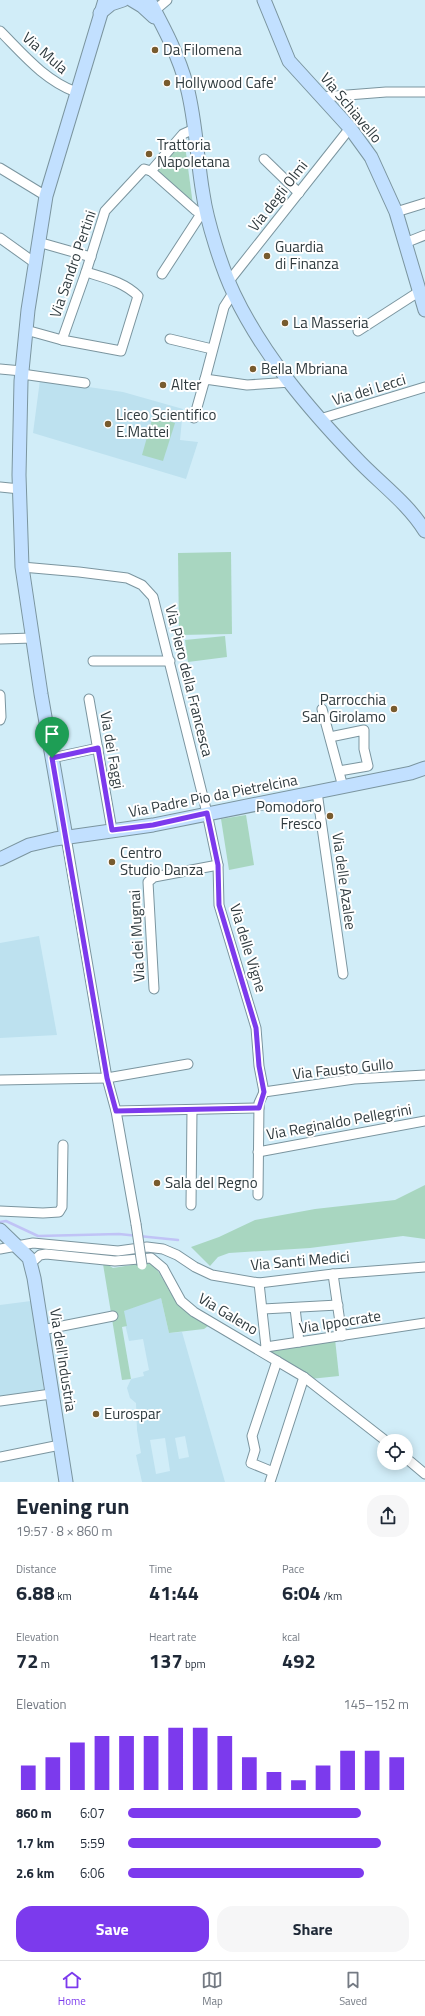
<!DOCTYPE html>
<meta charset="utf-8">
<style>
:root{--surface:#fff;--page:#f6f6f7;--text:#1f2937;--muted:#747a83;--line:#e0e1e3;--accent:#7c3aed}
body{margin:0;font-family:"Titillium Web",sans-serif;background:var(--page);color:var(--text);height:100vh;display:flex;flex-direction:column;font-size:15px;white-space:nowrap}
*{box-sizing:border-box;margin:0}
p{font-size:13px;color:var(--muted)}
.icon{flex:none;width:22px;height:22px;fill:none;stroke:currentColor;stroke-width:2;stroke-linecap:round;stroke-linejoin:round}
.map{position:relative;height:1482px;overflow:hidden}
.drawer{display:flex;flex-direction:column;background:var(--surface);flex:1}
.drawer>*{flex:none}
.fabs{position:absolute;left:377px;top:1434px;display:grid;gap:8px}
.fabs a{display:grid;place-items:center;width:36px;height:36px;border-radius:50%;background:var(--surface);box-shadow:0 2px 10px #0003;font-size:20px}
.pin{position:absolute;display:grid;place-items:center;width:34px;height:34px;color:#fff;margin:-41px -17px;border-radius:50% 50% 50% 0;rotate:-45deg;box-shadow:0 0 4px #0007}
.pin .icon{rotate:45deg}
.round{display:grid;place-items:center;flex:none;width:42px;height:42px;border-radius:16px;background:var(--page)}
.headline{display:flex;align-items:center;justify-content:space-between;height:68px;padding:0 16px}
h1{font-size:22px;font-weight:700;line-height:30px}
.figures{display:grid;grid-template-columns:repeat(3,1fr);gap:6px;height:68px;padding:4px 16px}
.figures div{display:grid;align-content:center}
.figures b{font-size:20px;font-weight:700}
.figures small{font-size:11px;font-weight:400}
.figures p{font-size:11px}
.chart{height:112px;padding:8px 16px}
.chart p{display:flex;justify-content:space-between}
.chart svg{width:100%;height:72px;margin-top:4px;stroke:var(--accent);stroke-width:6}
.action{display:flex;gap:8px;margin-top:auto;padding:8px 16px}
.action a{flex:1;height:46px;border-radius:16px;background:var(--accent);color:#fff;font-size:16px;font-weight:700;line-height:46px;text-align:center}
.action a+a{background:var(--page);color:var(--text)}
ul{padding:0 16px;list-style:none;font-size:13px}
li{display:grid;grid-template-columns:64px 48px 1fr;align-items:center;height:30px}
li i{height:10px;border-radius:5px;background:var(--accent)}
.menu{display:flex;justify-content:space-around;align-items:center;height:56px;border-top:1px solid var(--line);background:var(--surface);font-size:11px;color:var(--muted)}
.menu a{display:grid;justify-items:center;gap:2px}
.menu .current{color:var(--accent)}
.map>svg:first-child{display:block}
</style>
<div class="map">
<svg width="425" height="1482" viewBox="0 0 425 1482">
<rect width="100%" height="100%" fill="#d1edf8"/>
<g fill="#bde1ef" fill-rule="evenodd">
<polygon points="40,380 123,392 183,409 180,440 198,442 186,479 33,433"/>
<polygon points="39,936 57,1035 0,1038 0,943"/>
<path d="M156,1298h5l8,35 13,-1 43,150h-83l-6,-27 5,-2 -4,-23 -1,-27 -6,-5 -3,-10 4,-9 13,-3 -1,-4 6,-2 -6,-31 -14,2 -6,-26 1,-4 6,-3zM185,1436l4,21 -10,2 -4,-21zM165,1438l5,33 -14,3 -6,-34z"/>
<polygon points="31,1301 44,1390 0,1396 0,1305"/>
</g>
<g fill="#a8d6c0">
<polygon points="184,138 193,205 162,176 158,170"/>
<polygon points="153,416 175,423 163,461 142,455"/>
<polygon points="231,552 232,634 179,635 178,553"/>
<polygon points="225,636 227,657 188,662 185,640"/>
<polygon points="246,815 254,865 229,870 221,819"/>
<polygon points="425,1185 425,1239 403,1236 310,1248 229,1253 218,1257 210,1266 191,1247 219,1237 255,1220 315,1209 395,1200"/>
<path d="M150,1262c13,12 17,28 28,42 8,10 22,14 30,22l-4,3 -35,4 -8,-35 -37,13 3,15 -5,1 9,52 -9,1 -19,-116 2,-1 8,5z"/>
<polygon points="335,1339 339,1376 310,1379 270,1354 270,1351"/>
</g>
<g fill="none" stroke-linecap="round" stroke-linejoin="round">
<polyline stroke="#c0c3f6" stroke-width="2.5" points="0,1222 6,1221 38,1236 119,1234 178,1240"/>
<g stroke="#7b959f" stroke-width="11">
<g id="street">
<polyline points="154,11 167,0"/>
<path d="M0,31c23,23 44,49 76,61"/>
<polyline points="322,97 386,92 425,92"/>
<polyline points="264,159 299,193"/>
<polyline points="0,168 46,196"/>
<polyline points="151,171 195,210 201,214 208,215"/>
<polyline points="151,171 183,134 194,129"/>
<polyline points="396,212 425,203"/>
<polyline points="0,238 35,263"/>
<polyline points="38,242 91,257"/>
<polyline points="405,243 425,235"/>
<polyline points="162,274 201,214"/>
<polyline points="229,281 350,128"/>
<polyline points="26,330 62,340 86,272 105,211 144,169 151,171"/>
<polyline points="358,331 420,291"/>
<polyline points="170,339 212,349"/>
<path d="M62,340l59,11 17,-55c-14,-14 -33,-18 -52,-24"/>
<polyline points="0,369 22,371"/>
<polyline points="22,374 85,383"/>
<polyline points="205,379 224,307 233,293"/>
<polyline points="194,418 205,379 247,385 291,382"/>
<polyline points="320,419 425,387"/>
<polyline points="0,487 20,489"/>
<polyline points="22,567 79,572 127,578 142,585 153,597 207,813 218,865 219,905 256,1028 259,1066 264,1092"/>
<polyline points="0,639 33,638"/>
<polyline points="93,661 170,661"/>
<polyline points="0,695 1,717 0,720"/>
<polyline points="89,699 112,830"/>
<polyline points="322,709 343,787"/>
<polyline points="330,737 364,730 364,749 368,766 339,771"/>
<polyline points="52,758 98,748"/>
<polyline points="317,792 343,974"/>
<polyline points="66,837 107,1078 116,1111 136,1224"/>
<polyline points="154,989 148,882 154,877 218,865"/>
<polyline points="0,1080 107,1078 188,1064"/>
<polyline points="264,1092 354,1079 425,1075"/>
<polyline points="116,1111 259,1108"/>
<polyline points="258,1152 425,1121"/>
<polyline points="258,1195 259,1103 264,1092"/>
<polyline points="191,1205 192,1110"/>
<polyline points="0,1211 43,1213 59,1212 62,1207 63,1145"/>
<polyline points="0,1249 33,1243 118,1251 147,1247 163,1249 177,1255 195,1267 212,1275 259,1283 333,1274 425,1267"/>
<polyline points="30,1264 40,1255 46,1254 115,1261 151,1258 163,1268 181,1301 194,1312 304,1377 386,1441"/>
<polyline points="333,1274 342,1336"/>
<polyline points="259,1283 266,1347"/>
<polyline points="295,1308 299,1342"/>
<polyline points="263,1309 338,1305"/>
<polyline points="42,1330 113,1316"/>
<polyline points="263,1352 266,1347 425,1323"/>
<polyline points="0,1401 51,1394"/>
<polyline points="0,1457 60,1445"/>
<polyline points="406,1458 425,1474"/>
<polyline points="273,1472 251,1463 255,1450 252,1436 277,1361"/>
<polyline points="270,1482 304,1377"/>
</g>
</g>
<g stroke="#7b959f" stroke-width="15">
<g id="secondary">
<polyline points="132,0 142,6 154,17"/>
<path d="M149,0c15,28 30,56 38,87 9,34 10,73 16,107 4,28 19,75 31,100 29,61 75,115 121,163 23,25 52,45 70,74"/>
<polyline points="264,0 289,61 350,128 371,157 396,212 425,310"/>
<polyline points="100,13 111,4 123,0"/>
<polyline points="66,837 41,694 22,567 19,475 21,381 28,310 46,196 105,0"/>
<polyline points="0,859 29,845 55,839 153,825 411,773 425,768"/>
<polyline points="0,1230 29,1258 34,1278 66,1482"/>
</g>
</g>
<use href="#street" stroke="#fff" stroke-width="9"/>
<use href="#secondary" stroke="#c2e0ff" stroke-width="13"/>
<g stroke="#7b959f" stroke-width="11" stroke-linecap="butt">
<polyline id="street-bridge" points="136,1224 142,1265"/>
</g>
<use href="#street-bridge" stroke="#fff" stroke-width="9"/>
</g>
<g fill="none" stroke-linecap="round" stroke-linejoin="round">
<g stroke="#fff" stroke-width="8">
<polygon id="route" points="98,748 112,830 153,825 207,813 218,865 219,905 256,1028 259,1066 264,1092 259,1108 116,1111 107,1078 52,758"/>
</g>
<use href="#route" stroke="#7c3aed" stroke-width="5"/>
</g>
<g fill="#785b2e" stroke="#fff" stroke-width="1.5">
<circle cx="155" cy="50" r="4"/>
<circle cx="167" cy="83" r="4"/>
<circle cx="149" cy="154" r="4"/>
<circle cx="267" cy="256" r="4"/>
<circle cx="285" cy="323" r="4"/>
<circle cx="253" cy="369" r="4"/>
<circle cx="163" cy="385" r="4"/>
<circle cx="108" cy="424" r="4"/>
<circle cx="394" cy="709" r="4"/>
<circle cx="330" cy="816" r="4"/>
<circle cx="112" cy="862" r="4"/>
<circle cx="157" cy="1183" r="4"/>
<circle cx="96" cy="1414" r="4"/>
</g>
<g text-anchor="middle" stroke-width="4" stroke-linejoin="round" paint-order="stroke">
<g font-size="15" fill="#303b3f" stroke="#fff" text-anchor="start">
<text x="163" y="55">Da Filomena</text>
<text x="175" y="88">Hollywood Cafe'</text>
<text x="157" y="150">Trattoria<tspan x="157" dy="17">Napoletana</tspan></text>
<text x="275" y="252">Guardia<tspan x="275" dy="17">di Finanza</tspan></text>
<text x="293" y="328">La Masseria</text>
<text x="261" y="374">Bella Mbriana</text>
<text x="171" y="390">Alter</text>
<text x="116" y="420">Liceo Scientifico<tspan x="116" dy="17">E.Mattei</tspan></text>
<text x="386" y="705" text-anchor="end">Parrocchia<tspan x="386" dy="17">San Girolamo</tspan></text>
<text x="322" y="812" text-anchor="end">Pomodoro<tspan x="322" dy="17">Fresco</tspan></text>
<text x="120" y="858">Centro<tspan x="120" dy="17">Studio Danza</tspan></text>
<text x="165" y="1188">Sala del Regno</text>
<text x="104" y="1419">Eurospar</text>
</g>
<g font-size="15" fill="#303b3f" stroke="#fff">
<text transform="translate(45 53) rotate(41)" y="5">Via Mula</text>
<text transform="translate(351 108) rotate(50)" y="5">Via Schiavello</text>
<text transform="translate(278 196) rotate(-52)" y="5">Via degli Olmi</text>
<text transform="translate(73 264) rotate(-71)" y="5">Via Sandro Pertini</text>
<text transform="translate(369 390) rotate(-17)" y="5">Via dei Lecci</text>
<text transform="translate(189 681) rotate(76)" y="5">Via Piero della Francesca</text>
<text transform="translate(112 750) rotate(80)" y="5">Via dei Faggi</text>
<text transform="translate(213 796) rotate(-11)" y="5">Via Padre Pio da Pietrelcina</text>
<text transform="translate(344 881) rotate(82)" y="5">Via delle Azalee</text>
<text transform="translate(137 936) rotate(-93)" y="5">Via dei Mugnai</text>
<text transform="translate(248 948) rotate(73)" y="5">Via delle Vigne</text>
<text transform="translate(343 1069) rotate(-6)" y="5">Via Fausto Gullo</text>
<text transform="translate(339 1122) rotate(-10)" y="5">Via Reginaldo Pellegrini</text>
<text transform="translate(300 1261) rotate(-5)" y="5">Via Santi Medici</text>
<text transform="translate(228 1314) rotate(31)" y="5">Via Galeno</text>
<text transform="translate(340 1322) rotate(-9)" y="5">Via Ippocrate</text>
<text transform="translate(63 1360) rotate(81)" y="5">Via dell'Industria</text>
</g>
</g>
</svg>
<div class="fabs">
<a><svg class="icon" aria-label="locate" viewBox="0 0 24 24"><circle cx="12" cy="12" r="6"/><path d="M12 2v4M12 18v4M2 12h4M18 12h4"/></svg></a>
</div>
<div class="pin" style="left:52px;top:758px;background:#1e9e55"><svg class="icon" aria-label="arrive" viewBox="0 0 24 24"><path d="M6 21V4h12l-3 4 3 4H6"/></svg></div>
</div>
<section class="drawer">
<div class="headline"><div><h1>Evening run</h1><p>19:57 · 8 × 860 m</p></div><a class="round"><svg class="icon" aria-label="share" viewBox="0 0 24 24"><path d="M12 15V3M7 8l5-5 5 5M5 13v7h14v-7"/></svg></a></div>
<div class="figures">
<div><p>Distance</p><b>6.88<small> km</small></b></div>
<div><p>Time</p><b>41:44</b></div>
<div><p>Pace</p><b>6:04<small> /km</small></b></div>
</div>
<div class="figures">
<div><p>Elevation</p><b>72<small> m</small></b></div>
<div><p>Heart rate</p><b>137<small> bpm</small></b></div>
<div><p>kcal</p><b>492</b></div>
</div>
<div class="chart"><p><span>Elevation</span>145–152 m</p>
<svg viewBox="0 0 160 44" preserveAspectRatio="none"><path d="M5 44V29M15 44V24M25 44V15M35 44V11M45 44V11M55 44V11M65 44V6M75 44V6M85 44V11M95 44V24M105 44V33M115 44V38M125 44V29M135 44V20M145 44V20M155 44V24"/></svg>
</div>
<ul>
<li><b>860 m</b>6:07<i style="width:83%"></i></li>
<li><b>1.7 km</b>5:59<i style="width:90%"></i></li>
<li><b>2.6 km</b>6:06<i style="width:84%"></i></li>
</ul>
<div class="action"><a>Save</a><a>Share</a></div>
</section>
<nav class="menu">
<a class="current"><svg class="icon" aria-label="home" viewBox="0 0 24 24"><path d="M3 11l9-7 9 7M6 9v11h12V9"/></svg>Home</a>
<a><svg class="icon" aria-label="map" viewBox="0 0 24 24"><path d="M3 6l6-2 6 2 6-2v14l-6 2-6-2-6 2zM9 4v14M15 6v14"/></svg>Map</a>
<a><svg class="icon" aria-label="saved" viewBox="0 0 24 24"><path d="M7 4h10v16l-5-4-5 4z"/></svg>Saved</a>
</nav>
